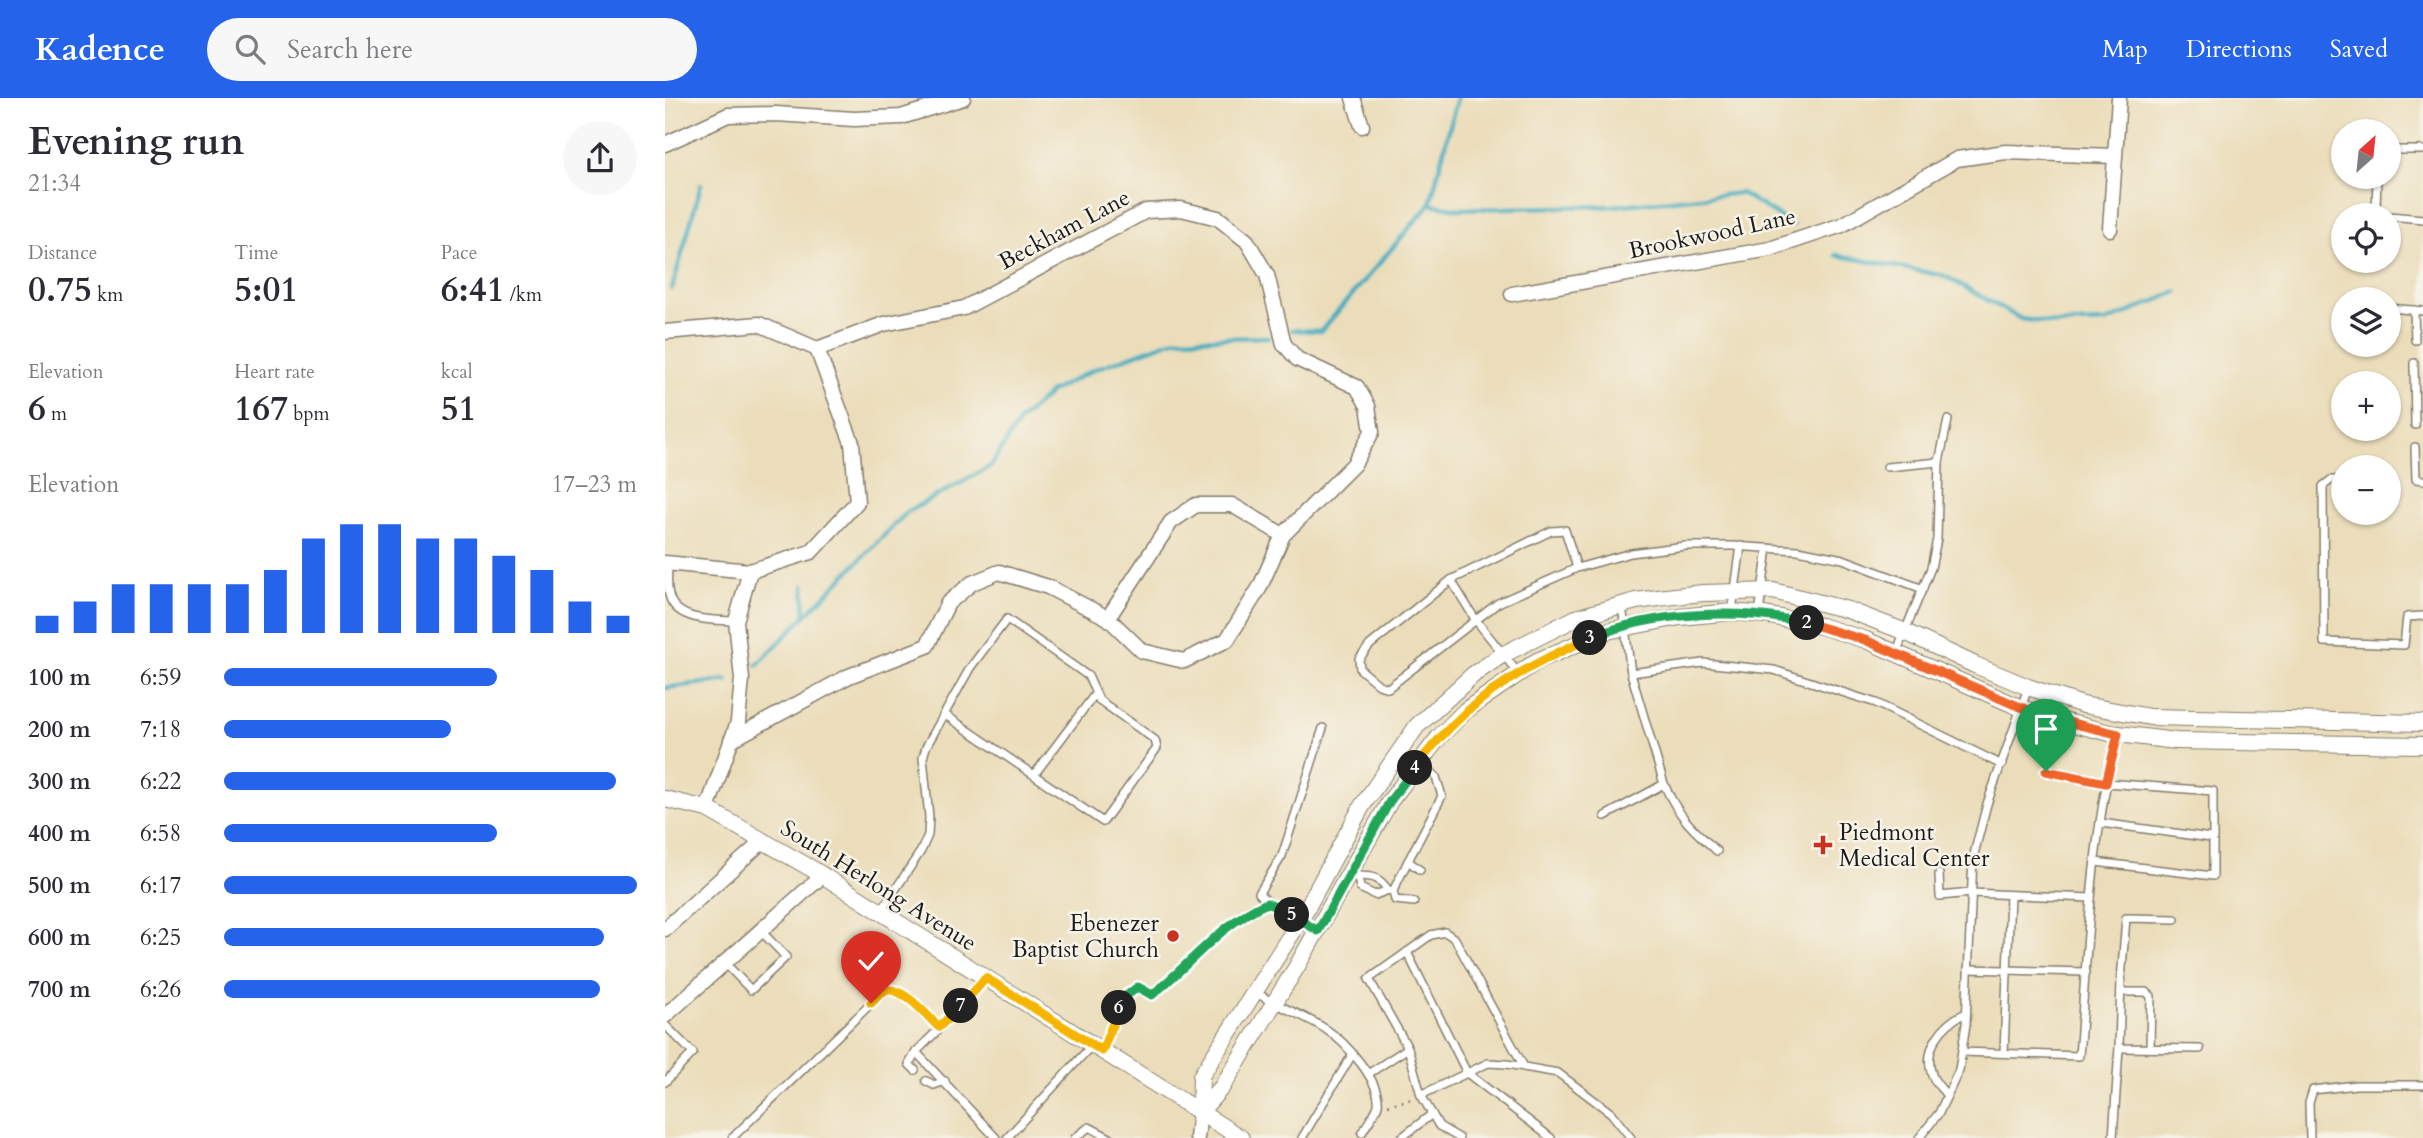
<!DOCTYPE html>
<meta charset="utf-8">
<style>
:root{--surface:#fff;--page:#f7f7f7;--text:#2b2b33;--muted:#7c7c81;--accent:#2563eb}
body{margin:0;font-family:Cardo,serif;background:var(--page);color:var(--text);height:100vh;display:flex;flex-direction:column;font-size:26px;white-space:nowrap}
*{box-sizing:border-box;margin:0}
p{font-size:23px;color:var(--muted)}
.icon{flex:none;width:38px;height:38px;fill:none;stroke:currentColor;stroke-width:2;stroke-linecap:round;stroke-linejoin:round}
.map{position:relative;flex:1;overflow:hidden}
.sheet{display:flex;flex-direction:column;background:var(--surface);width:665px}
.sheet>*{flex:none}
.needle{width:46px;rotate:27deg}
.buttons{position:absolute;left:1666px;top:21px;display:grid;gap:14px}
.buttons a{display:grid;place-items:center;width:70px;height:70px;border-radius:50%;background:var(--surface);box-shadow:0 2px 5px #0004;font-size:35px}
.pin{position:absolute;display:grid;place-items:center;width:60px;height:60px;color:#fff;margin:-72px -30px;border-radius:50% 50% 50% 0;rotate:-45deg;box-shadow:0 0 7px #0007}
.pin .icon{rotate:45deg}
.km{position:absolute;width:35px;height:35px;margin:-18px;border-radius:50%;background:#222;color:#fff;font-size:19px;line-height:35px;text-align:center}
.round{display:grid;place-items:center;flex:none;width:74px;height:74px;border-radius:37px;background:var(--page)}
.head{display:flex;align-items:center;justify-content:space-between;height:119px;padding:0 28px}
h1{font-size:38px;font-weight:700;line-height:52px}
.metrics{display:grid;grid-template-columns:repeat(3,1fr);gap:10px;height:119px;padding:7px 28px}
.metrics div{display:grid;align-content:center}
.metrics b{font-size:35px;font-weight:700}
.metrics small{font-size:19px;font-weight:400}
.metrics p{font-size:19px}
.chart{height:196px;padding:14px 28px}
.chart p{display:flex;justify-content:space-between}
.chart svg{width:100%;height:126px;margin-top:7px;stroke:var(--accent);stroke-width:6}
ul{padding:0 28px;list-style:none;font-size:23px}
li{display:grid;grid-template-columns:112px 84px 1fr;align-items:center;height:52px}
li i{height:18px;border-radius:9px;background:var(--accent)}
header{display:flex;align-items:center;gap:42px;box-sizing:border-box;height:98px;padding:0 35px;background:var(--accent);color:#fff}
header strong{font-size:33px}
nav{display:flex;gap:38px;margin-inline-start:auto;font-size:24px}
.search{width:490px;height:63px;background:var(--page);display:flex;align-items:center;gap:18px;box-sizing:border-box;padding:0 24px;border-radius:38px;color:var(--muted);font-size:26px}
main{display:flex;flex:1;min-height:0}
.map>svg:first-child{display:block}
</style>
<header>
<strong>Kadence</strong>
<div class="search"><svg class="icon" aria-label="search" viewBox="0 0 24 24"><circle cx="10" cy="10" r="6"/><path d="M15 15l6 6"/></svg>Search here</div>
<nav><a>Map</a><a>Directions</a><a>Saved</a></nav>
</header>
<main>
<section class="sheet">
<div class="head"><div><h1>Evening run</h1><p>21:34</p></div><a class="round"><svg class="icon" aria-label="share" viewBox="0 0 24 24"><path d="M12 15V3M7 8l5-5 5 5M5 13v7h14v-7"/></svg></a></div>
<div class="metrics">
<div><p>Distance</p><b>0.75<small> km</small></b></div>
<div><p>Time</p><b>5:01</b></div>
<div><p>Pace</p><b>6:41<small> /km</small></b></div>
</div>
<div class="metrics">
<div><p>Elevation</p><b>6<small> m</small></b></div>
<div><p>Heart rate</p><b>167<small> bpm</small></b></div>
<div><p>kcal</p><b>51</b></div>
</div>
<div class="chart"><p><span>Elevation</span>17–23 m</p>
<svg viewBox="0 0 160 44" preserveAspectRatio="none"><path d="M5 44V38M15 44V33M25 44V27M35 44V27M45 44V27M55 44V27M65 44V22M75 44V11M85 44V6M95 44V6M105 44V11M115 44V11M125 44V17M135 44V22M145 44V33M155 44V38"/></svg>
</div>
<ul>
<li><b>100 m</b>6:59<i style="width:66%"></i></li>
<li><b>200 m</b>7:18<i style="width:55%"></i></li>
<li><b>300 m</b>6:22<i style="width:95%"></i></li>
<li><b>400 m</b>6:58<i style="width:66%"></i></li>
<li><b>500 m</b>6:17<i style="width:100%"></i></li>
<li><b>600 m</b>6:25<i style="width:92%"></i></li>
<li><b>700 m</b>6:26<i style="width:91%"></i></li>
</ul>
</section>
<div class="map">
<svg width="1758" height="1040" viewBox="0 0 1758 1040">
<rect width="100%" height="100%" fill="#f7f3e8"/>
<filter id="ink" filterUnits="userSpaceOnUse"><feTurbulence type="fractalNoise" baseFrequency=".0143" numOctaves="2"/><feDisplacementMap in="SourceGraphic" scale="14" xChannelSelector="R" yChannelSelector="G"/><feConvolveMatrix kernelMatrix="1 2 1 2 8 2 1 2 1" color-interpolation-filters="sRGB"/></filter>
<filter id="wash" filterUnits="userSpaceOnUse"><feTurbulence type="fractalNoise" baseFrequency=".00686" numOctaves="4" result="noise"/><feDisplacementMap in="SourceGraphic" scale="28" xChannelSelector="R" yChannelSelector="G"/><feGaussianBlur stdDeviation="1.57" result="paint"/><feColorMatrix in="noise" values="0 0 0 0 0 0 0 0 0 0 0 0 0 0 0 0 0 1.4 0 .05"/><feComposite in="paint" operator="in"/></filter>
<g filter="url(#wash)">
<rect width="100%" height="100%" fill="#ebddba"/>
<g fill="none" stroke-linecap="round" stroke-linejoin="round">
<g stroke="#3fabbe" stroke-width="4.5">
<polyline points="765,106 792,0"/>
<polyline points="1171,157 1280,178 1356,221 1391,226 1441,224 1512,194"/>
<polyline points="7,191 36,87"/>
<polyline points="627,232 656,233 765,106 794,111 948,108 1076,95 1128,127"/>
<polyline points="139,487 140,518"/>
<polyline points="92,567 242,414 326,368 354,323 387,293 430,271 512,241 603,239"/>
<polyline points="0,590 62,582"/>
</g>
</g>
</g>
<g filter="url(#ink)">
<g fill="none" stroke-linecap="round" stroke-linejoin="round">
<g stroke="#847c6b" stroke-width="10">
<g id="service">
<polyline points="1724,52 1758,52"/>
<polyline points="1712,79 1711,110 1718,117"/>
<polyline points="1724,118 1758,121"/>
<polyline points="1724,210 1758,213"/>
<polyline points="1749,212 1750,242"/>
<polyline points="1749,265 1750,327"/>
<polyline points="1750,349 1751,381 1758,382"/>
<polyline points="1222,369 1274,364"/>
<polyline points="1678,382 1666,382 1658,388 1659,544 1739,547 1742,519 1758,518"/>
<path d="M3,466c0,11 -2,24 2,34 8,24 46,22 66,23"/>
<polyline points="912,470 900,432 886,433 786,482 705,547 694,561 695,571 714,587 723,590 833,505 912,470 966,455 1020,448 1068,448 1133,452 1178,461 1258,491"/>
<polyline points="786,482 810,521 853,575"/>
<path d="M957,508l9,67 33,111c14,32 28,45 53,67"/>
<polyline points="1067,513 1076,448"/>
<polyline points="1094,515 1103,450"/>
<polyline points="1231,555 1266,470 1272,441 1274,364 1283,322"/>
<polyline points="966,575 1038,565 1109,572 1211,605 1337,667"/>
<polyline points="1381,672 1441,685 1548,693 1548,778 1430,764"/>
<polyline points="369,677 430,596"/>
<polyline points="940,718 999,686"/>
<polyline points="1436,725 1546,740"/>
<polyline points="743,763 777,698 771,679 757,663"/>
<polyline points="1274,776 1275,798 1306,795 1426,800"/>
<path d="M689,777c16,4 21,-3 34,15"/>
<polyline points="693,779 695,790 710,797 723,792 728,793"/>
<polyline points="749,804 730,802 728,793 743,763 755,772"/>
<polyline points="216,813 256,753 263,737 264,719 258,660 261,649 305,570 342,521 423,578 434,602 490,642 492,650 438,724 279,616"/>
<polyline points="1510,821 1461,820 1456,882 1454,950 1535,951"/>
<path d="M653,833c-19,-13 -44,-20 -59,-38l23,-37 41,-128"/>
<polyline points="742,854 802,975 886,1040"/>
<polyline points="59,864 86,892 121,859 95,832"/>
<polyline points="1303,871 1421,874"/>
<polyline points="321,880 301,904 251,954 331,1040"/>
<path d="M590,894c23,15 50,23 72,38 18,12 54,51 51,75 -2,8 -12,20 -16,28"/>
<polyline points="1456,894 1481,894 1486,898 1485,950"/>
<polyline points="0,927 28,955 0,984"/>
<polyline points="743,950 704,881 766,837 780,834 790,841 859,969"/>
<path d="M437,952l21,-52 15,-11 14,8c39,-30 69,-72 115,-92"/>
<path d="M1297,954l117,4c9,-108 11,-218 39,-322"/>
<polyline points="1339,955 1345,797"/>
<polyline points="250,972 244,966 251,954"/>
<polyline points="703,976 743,950 756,997 774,1028 794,1040"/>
<polyline points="261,983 269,987 280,983"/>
<polyline points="756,997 823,965 842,966 893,975 946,1015 966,1040"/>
<path d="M1282,998c-4,-6 -11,-12 -14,-19 -12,-28 10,-54 33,-64"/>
<path d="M67,1040l151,-146c22,-7 42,22 56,35"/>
<polyline points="342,1040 427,947"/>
<polyline points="410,1040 424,1029 445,1040"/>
<polyline points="637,1040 687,957"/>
<polyline points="736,1040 767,1016"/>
<polyline points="1254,1040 1274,1015 1294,972 1301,926 1308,760 1322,706 1363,590"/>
<polyline points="1448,1040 1454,950"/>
<polyline points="1645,1040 1644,1005 1648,992 1691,987 1758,987"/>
</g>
</g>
<g stroke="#847c6b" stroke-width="17">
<g id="minor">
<polyline points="688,0 697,28"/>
<polyline points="0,46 63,17 111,16 189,21 236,19 298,0"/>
<polyline points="1445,131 1454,0"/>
<polyline points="847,196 1105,151 1177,127 1292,61 1341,54 1449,58"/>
<polyline points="0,234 94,226 152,251 187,345 192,404 146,454 85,473 0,465"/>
<polyline points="443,520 506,424 531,407 567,407 618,437"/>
<polyline points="66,642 184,578 262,548 283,505 307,485 334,474 383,489 443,520 477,553 519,563 562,542 595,489 618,437 689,366 707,334 703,308 692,289 632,261 619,246 602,177 582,143 553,120 516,111 481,113 299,210 219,226 152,251"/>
<polyline points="42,711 73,624 77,581 71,523 85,473"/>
<polyline points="0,831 98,743"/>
<polyline points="0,918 158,777"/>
<polyline points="532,1040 535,1014"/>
</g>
</g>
<g stroke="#847c6b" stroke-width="18">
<g id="tertiary">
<polyline points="0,701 42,711 149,772 576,1040"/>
<polyline points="535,1014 536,978 636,821 697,708 752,628 809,576 837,557 911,520 971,503 1001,499 1038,495 1108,493 1183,512 1238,533 1310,567 1363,589 1418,607 1485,619 1758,625"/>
<polyline points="535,1014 557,989 631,870 725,703 774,639 801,612 872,563 942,533 1015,519 1067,514 1100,517 1156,528 1201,542 1356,610 1385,620 1445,635 1511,643 1758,647"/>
</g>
</g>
<polyline stroke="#847c6b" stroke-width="2.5" stroke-dasharray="2 5" stroke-linecap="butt" points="723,1007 747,1001"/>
<use href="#service" stroke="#fff" stroke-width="7"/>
<use href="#minor" stroke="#fff" stroke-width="14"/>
<use href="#tertiary" stroke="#fff" stroke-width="16"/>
</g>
</g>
<g fill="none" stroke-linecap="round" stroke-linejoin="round" filter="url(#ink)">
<g stroke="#fff" stroke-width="14">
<polyline id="split-1" points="1348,606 1385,620 1453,636 1441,685 1381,673"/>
</g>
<g stroke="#fff" stroke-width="14">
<polyline id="split-2" points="1142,525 1200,542 1348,606"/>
</g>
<g stroke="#fff" stroke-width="14">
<path id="split-3" d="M925,540c64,-27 150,-30 217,-15"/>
</g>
<g stroke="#fff" stroke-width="14">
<path id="split-4" d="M750,670c49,-65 101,-98 175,-130"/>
</g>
<g stroke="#fff" stroke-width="14">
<polyline id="split-5" points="627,817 653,833 725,703 750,670"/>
</g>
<g stroke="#fff" stroke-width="14">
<path id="split-6" d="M454,910l4,-10 15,-11 14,8c38,-30 69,-72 115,-92l25,12"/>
</g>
<g stroke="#fff" stroke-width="14">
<polyline id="split-7" points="296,908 321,880 437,953 454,910"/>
</g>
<g stroke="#fff" stroke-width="14">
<path id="split-8" d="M206,905c5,-5 11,-13 18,-13 16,-1 39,27 50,37l22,-21"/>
</g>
<use href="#split-1" stroke="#f0652b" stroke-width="9"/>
<use href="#split-2" stroke="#f0652b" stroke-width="9"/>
<use href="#split-3" stroke="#22a559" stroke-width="9"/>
<use href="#split-4" stroke="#f5b400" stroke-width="9"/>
<use href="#split-5" stroke="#22a559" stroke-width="9"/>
<use href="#split-6" stroke="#22a559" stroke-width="9"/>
<use href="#split-7" stroke="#f5b400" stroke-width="9"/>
<use href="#split-8" stroke="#f5b400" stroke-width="9"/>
</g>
<g fill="#c8321e" stroke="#f7f3e8" stroke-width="2.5">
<path d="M1154.5 736.5h7v7h7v7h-7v7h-7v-7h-7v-7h7z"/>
<circle cx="508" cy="838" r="7"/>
</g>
<g text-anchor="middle" stroke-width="5" stroke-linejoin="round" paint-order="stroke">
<g font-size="23" fill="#1c1c1c" stroke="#f7f3e8">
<text transform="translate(399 131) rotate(-28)" y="8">Beckham Lane</text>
<text transform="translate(1047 135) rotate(-12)" y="8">Brookwood Lane</text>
<text transform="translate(214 787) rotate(32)" y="8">South Herlong Avenue</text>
</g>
<g font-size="23" fill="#1c1c1c" stroke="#f7f3e8" text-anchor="start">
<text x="1174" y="742">Piedmont<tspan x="1174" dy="26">Medical Center</tspan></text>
<text x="494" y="833" text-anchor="end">Ebenezer<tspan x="494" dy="26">Baptist Church</tspan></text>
</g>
</g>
</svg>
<div class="buttons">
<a><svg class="needle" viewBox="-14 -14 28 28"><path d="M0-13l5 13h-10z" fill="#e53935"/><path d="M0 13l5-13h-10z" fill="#7c7c81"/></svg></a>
<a><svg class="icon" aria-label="locate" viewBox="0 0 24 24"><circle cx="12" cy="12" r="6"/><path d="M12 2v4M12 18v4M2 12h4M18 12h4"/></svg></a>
<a><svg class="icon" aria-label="layers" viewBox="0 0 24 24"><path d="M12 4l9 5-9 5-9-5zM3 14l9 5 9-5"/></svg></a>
<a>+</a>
<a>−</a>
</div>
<div class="pin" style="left:1381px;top:673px;background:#1e9e55"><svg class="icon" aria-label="arrive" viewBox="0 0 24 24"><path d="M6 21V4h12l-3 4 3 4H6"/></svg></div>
<div class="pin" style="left:206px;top:905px;background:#d93025"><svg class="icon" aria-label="check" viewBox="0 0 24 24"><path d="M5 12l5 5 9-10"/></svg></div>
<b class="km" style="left:1142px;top:525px">2</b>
<b class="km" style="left:925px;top:540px">3</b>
<b class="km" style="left:750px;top:670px">4</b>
<b class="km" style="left:627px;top:817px">5</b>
<b class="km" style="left:454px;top:910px">6</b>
<b class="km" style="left:296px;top:908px">7</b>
</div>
</main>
